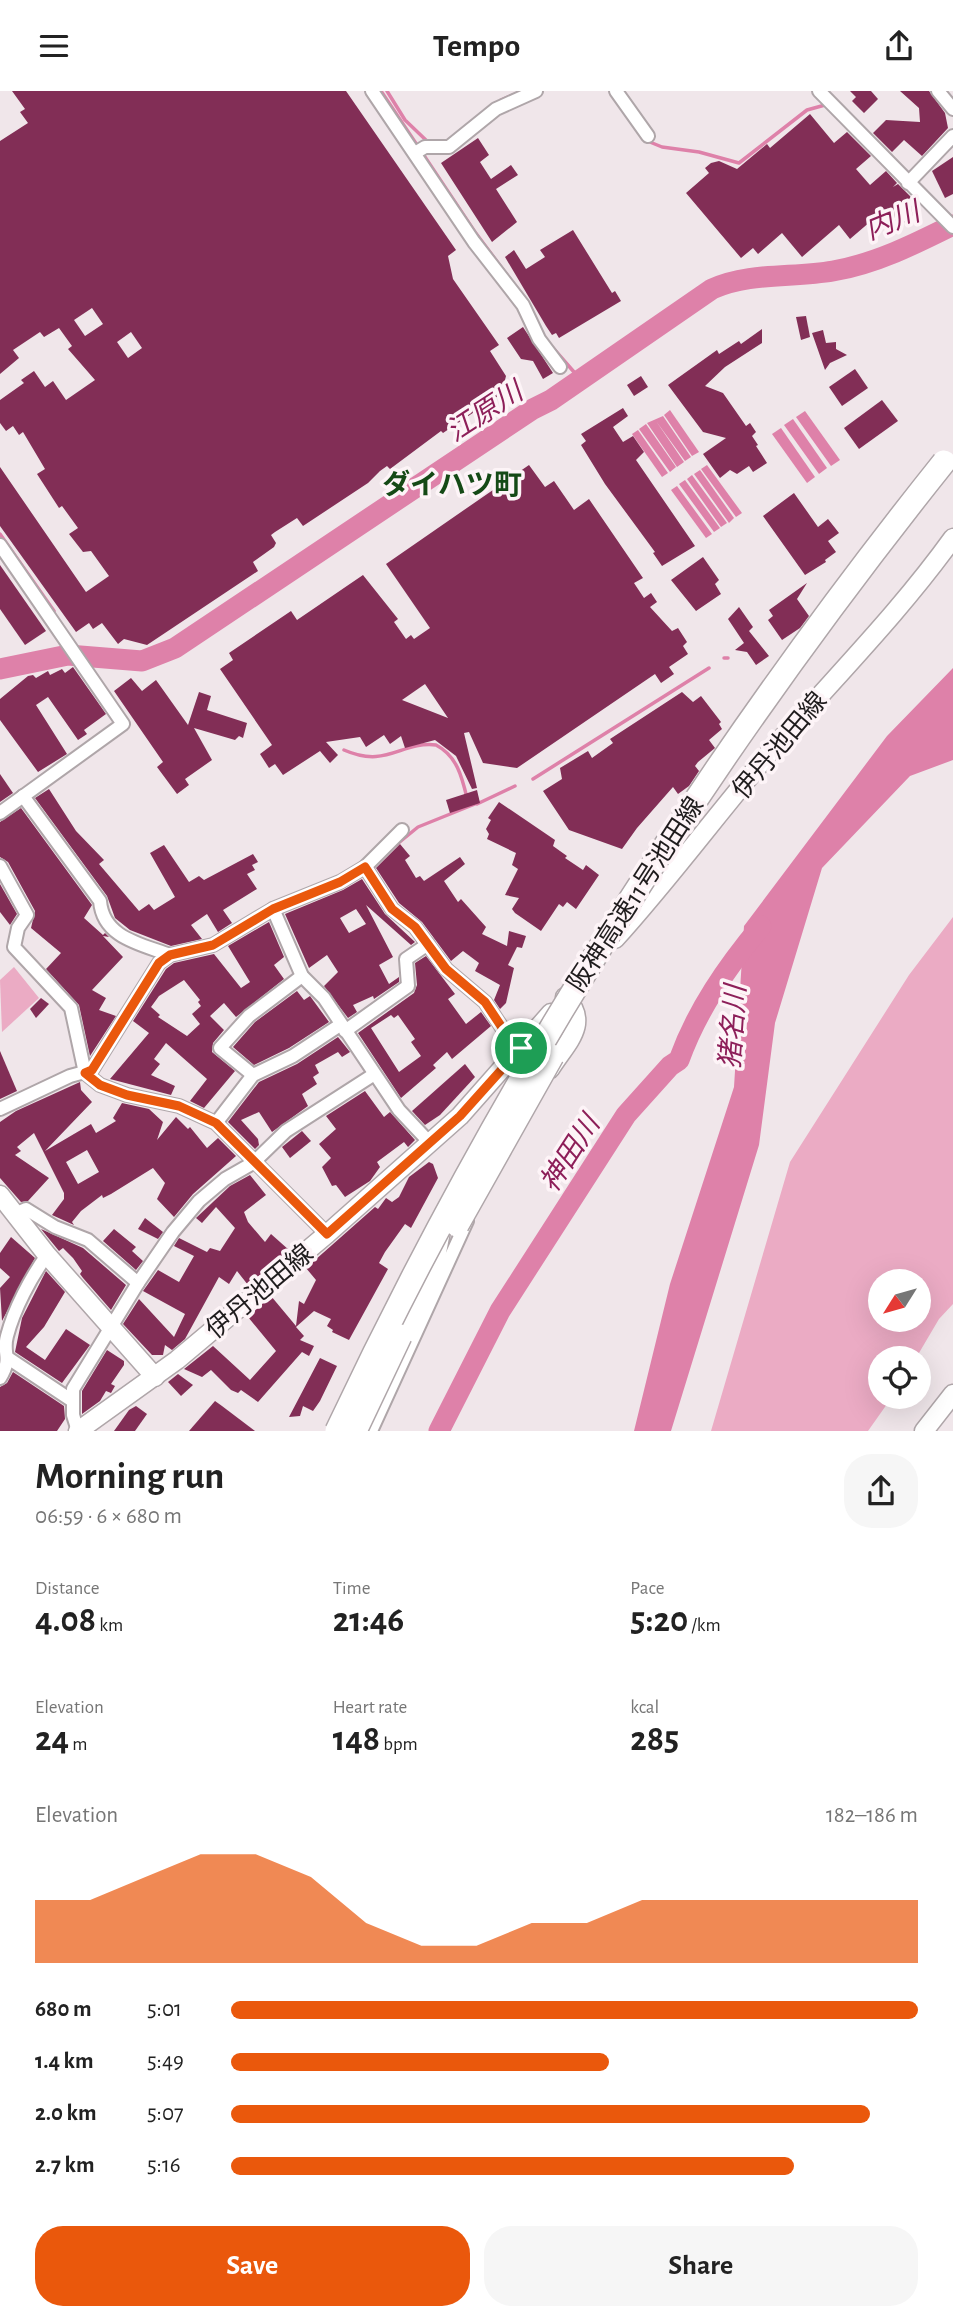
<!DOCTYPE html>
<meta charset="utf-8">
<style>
:root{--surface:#fff;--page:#f6f6f6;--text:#222;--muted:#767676;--accent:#ea580c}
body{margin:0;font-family:"Alegreya Sans","Noto Sans JP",sans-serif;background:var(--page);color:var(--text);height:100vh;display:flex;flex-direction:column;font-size:26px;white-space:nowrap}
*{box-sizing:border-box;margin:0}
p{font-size:23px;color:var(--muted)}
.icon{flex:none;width:38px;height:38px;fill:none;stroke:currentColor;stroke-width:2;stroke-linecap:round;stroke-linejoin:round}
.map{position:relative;height:1340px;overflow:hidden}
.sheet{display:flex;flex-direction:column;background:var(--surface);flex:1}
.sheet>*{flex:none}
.needle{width:46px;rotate:233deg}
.controls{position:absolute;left:868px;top:1178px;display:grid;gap:14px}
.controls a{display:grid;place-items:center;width:63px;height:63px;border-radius:50%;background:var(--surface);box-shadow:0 7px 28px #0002;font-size:35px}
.pin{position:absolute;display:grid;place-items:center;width:60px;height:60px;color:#fff;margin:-30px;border:4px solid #fff;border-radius:50%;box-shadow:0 2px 7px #0007}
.round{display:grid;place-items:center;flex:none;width:74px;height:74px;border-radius:28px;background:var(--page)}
.headline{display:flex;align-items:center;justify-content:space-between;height:119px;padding:0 35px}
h1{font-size:38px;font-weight:700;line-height:52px}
.stats{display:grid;grid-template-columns:repeat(3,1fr);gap:10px;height:119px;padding:7px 35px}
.stats div{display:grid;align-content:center}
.stats b{font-size:35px;font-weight:700}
.stats small{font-size:19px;font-weight:400}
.stats p{font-size:19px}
.chart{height:196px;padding:14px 35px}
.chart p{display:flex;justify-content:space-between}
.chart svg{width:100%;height:126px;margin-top:7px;fill:var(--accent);opacity:.7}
.button{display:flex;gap:14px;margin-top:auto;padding:14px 35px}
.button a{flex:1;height:80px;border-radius:28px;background:var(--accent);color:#fff;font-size:28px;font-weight:700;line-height:80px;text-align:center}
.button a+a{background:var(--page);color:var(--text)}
ul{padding:0 35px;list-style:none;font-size:23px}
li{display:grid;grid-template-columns:112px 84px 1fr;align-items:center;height:52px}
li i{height:18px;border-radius:9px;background:var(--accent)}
header{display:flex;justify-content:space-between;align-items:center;height:91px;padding:0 35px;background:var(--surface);font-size:32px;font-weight:700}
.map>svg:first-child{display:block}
</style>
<header><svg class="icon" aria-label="menu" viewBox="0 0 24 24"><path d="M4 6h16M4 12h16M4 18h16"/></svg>Tempo<svg class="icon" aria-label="share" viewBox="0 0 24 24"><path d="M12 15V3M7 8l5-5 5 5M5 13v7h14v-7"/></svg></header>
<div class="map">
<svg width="953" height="1340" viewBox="0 0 953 1340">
<rect width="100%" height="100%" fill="#f0e6ea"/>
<g fill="#ebabc4" fill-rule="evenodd">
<path d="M953,826v387l-14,15 -23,39h-36v39h12l-24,34h-157l79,-269 119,-187zM880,1190h39v38h-39z"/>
<polygon points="14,876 39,907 2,941 0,889"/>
</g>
<g fill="#de81a9">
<polygon points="670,319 699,361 692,365 664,324"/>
<polygon points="805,320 840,369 831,375 796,326"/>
<polygon points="663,325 691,366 685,370 656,330 684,371 677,376 647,332"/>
<polygon points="793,328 827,377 819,383 784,334"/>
<polygon points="646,333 676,376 670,381 639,338"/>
<polygon points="781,337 815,386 807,392 772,343"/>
<polygon points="638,339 668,382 662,386 632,343"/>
<polygon points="707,374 742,422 736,426 701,378"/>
<polygon points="700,379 734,427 729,432 694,383"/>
<polygon points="692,384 727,432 721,436 687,388"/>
<polygon points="685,389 720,437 714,441 679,393"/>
<polygon points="677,395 712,443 706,447 671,399"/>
<polygon points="953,577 953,669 910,685 822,777 775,932 759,1054 671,1340 634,1340 670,1193 734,996 744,835 887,645"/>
</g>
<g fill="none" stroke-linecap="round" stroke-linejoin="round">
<g stroke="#de81a9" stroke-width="3.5">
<polyline points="381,0 475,141 519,200"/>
<polyline points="387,0 405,29 429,52"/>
<polyline points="501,9 520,1"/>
<polyline points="645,49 662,56 699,61 739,72 807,19 825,14"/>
<polyline points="553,257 581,289"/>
<polyline points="0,443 54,520"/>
<polyline points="80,558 85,564"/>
<polyline points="724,567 728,567"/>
<path d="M344,659c43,19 57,-9 92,-5 21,11 26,32 31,53"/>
<polyline points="533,688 709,577"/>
<polyline points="477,713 515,695"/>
<polyline points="396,754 418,736 475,713"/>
</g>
<g stroke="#de81a9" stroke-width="21">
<path d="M0,578l68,-14 74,6 33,-13 358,-239 18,-9 161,-111c37,-17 81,-11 121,-18 42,-7 82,-27 120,-46"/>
<path d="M439,1340l61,-120 126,-196 44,-49 9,-6c18,-50 48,-93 82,-134"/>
</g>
</g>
<g fill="#822e56" fill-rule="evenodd">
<path d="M12,0h334l110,159 -8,6 5,23 46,66 -9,6 16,25 -2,8 -6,5 3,5 -58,39 -2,-2 -51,38 -3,-3 -7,5 -12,12 -65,43 -6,-8 -22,14 -4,3 5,8 -2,4 -21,15 5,9 -111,74 -23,-6 -6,5 -16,-21 -9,6 -4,-6 -13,9 -76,-106v-59l86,125 23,-16 -18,-25 -8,1 -14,-18 9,-6 -16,-22 -3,2 -22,-34 8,-5 -22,-37 -4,3 -6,-9 -7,5 -6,-8v-23l24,-17 -3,-3 13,-9 11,16 8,-6 13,19 29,-20 -27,-31 4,-3 -13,-18 -15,9 -4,-5 -27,18 6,8 -19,16v-233l28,-18 -8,-11 5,-3zM92,217l11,16 -18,12 -11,-16zM131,241l11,16 -14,10 -11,-16z"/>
<polygon points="850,0 871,0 878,8 864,22 852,10 856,6"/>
<polygon points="900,0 929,0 945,22 948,37 922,65 904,49 892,61 873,42 886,29 920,31 919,17"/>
<polygon points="810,23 834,52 847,41 871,65 856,78 870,94 886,80 897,92 893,96 898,93 911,106 907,110 917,121 900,135 885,118 850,148 839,134 802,166 782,142 758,163 753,157 741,167 686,102 709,82 705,77 711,72 719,70 737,78 767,53 770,57"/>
<polygon points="478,47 489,64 480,71 491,88 511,74 518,84 496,98 517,131 492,151 441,72"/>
<polygon points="953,66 953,103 945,107 932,80"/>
<polygon points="573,139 612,202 615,200 621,210 559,247 556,242 552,244 546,235 505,166 514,159 526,178 545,166 540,159"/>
<polygon points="806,225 810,246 801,249 796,226"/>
<polygon points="523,236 553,282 543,288 533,270 521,268 507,247"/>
<polygon points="762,238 762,252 725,276 705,295 723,302 746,335 750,332 756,341 752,345 758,354 756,355 767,372 753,381 749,375 737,383 730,379 720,387 703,363 726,347 703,341 668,294 717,259 719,263 739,250 741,253"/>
<polygon points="823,239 826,252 836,251 836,258 847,264 830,272 825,279 812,242"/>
<polygon points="855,278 868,297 842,315 829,296"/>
<polygon points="641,285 648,296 634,305 627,294"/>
<polygon points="882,309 898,330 859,358 844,337"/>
<polygon points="623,317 628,325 613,336 623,351 633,345 644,361 636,369 695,455 662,475 653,462 655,461 605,393 581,354 586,350 581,343"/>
<path d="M529,374l16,22 9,-6 20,29 15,-11 54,79 -9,5 10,15 7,-5 6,9 -7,5 22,24 6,-3 9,14 -4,4 5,8 -19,13 5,7 -13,9 -6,-9 -138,94 -34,-5 -14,-31 -5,1 13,55 -5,1 -16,-33 -21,-16 -30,8 -4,-12 -11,8 -6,-9 -18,12 -6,-10 -34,5 12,13 -8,8 -10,-12 -37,24 -8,-11 -6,4 -9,-14 12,-9 -52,-76 13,-9 -4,-7 62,-42 6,9 66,-45 35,44 -4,3 12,17 5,-4 3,4 16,-11 -44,-64zM425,593l23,34 -46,-18z"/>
<polygon points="794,402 818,436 828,428 839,442 828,450 836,461 825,469 826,471 805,484 763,425"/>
<polygon points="703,466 719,489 715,493 721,503 696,520 671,489"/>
<polygon points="0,474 46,540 25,554 0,518"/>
<polygon points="807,492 797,508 809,525 800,537 782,549 768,529 773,525 769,519"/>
<polygon points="739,516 753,536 749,540 769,565 756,574 747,561 735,559 744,552 728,528"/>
<polygon points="73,576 106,623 84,639 87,643 78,649 48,606 36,614 67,663 38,681 0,629 0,608 28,585 33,584 36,587 48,580 50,584 62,578 65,582"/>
<polygon points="131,587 142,600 156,589 188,634 199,601 211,605 207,619 247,632 243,647 239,645 235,649 194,637 212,669 185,688 189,694 177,703 157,676 163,671 114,600"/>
<polygon points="682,601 693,611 701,605 721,631 719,633 722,638 709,649 715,657 698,671 695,675 699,680 689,695 678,703 673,696 637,737 622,758 569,739 543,700 562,688 560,677 588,660 592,667 613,652 610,648"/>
<polygon points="0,683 13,702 0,711"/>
<polygon points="49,698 76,740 104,769 99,773 139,820 149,813 154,819 175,806 150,762 164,754 189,791 199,785 204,789 253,763 258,771 252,774 255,779 247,783 257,798 223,819 232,832 218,841 207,823 191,834 202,848 171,855 130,839 115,827 107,805 35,707"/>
<polygon points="477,699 480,712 450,722 446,709"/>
<polygon points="499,711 555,749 553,755 567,765 565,767 583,779 586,774 599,784 576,818 567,811 563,816 559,813 541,840 515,822 512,818 519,807 505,804 518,778 512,774 516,762 487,748 489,743 486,738 491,729 488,727"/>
<polygon points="21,717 92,814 84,827 103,844 105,842 109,846 103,845 123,866 92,899 106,907 99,919 116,925 90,965 79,914 46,878 61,862 31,837 35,820 8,771 0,766 0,731"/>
<polygon points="400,753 410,765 405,769 416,787 420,785 424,790 460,766 465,773 444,790 458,811 461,808 486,836 482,843 507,855 509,840 526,845 522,857 517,856 508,874 514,877 513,881 506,912 500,918 494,909 500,894 475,880 479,872 463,860 451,870 422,831 399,812 376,777"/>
<path d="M362,788l23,35 30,28 -4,3 -45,-40 27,52 -14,8 10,19 10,-7v5l-25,17 -1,-3 -20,9 4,7 -9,6 -24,-32 14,-14 -11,-17 -18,13 -24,-54 58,-24zM356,818l10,15 -17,9 -9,-15z"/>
<polygon points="0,793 17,823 10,834 0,821"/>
<path d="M269,831l15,35 -10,8 10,14 -48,38 -12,-14 -14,13 14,14 -11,13 -1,9 23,19 -31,37 -14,-7 17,-22 -41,-36 -12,16 6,5 -9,11 24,11 -4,9 -61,-16 39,-46 -16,-12 33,-52 8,-6 40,-9 27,34 9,-6 -22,-36zM184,889l16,20 -2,2 3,4 -9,8 8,10 -13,12 -29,-19 2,-2 -9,-8 8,-11z"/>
<path d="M426,865l29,38 -7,5 18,25 15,-12 10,14 -39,33 -5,-7 -14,13 3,3 -35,30 -43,-65 56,-40 3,-8 -2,-22zM391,924l3,3 4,-3 17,24 -4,3 10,14 -22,16 -28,-44z"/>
<polygon points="297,900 304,909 310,905 329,931 289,957 254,974 233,956 255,931"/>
<polygon points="41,907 49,913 36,927 30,918"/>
<polygon points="338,946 350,961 342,966 338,961 315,974 319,982 313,986 317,993 302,1003 308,1015 272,1041 259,1021 241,1029 258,1048 259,1054 255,1058 228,1031 259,991 297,973"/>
<polygon points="0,960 17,1000 0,1008"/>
<polygon points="465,973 475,986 440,1024 425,1034 412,1020"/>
<path d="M80,991l1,8 11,12 -47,49 46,-27 5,9 20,-12 -3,-3 9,-15 27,6 14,13 -6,18 19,-23 12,12 2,-2 17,21 11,-10 18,18 -43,38 -19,23 -17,-18 8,-16 -12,-15 -42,26 -8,4 -1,-3 -21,16 -9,11 2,3 -22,-10 12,-16v-6l-30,-60 -17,14 4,4 -6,4 34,23 -21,23 -7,1 -21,-24v-56l16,-11zM87,1059l12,22 -21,12 -12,-22z"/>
<polygon points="365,1000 384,1026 390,1021 415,1049 408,1056 404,1051 377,1071 380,1076 370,1090 345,1106 336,1094 332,1095 322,1076 331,1067 319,1053 336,1038 326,1025"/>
<polygon points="302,1040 311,1050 290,1067 282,1056"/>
<polygon points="429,1071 433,1073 438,1087 411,1137 405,1133 385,1161 379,1172 388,1178 349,1249 332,1241 333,1239 327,1235 331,1228 314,1220 296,1236 304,1245 300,1249 314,1255 309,1265 302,1261 258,1311 241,1299 238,1302 231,1299 211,1279 202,1286 184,1278 213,1255 250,1289 276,1260 248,1226 271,1205 296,1235 299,1210 304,1213 316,1189 306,1177 375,1116 378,1118 386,1107 392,1111 399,1106 409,1086"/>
<polygon points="250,1084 266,1104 244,1121 248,1131 265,1151 271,1143 289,1159 248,1194 237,1180 229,1193 219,1186 185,1248 172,1259 165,1254 163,1264 152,1264 123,1233 139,1208 174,1246 185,1223 143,1200 158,1179 179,1191 194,1165 174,1155 179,1147 207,1161 210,1157 220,1160 235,1137 216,1116 202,1132 196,1127 230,1095"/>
<polygon points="145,1127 163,1141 158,1148 138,1138"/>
<polygon points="41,1138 83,1157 126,1194 111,1219 83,1187 80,1183 82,1180 73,1167 63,1157 59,1160"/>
<polygon points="114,1138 136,1156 132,1160 143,1170 136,1179 103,1150"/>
<polygon points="11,1146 35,1167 2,1230 0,1197 10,1186 0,1177 0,1162"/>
<polygon points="46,1180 65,1201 44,1236 26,1256 45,1269 66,1238 90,1254 62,1292 15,1261 22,1227"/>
<polygon points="107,1259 124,1270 124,1274 111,1293 115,1295 111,1302 106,1300 100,1310 82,1323 82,1300"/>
<polygon points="320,1267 337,1275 320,1310 313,1320 303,1315 300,1325 289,1326"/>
<polygon points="13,1281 64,1315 65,1328 57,1340 0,1340 0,1296 7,1292"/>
<polygon points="178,1283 193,1294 181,1305 168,1291"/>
<polygon points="215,1310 222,1315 255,1340 189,1340"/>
<polygon points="136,1315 147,1323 135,1340 114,1340 129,1319"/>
</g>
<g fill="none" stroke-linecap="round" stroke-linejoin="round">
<g stroke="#afa6a9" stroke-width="16">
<g id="street">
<polyline points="372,0 474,151 523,214 539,248 560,276"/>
<polyline points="616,0 648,45"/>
<polyline points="819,0 953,136"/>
<polyline points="938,0 953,18"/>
<polyline points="415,62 425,56 449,56 496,18 536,0"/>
<polyline points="908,92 953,45"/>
<polyline points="0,454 123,633 0,722"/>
<path d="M23,705l77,105c3,37 41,43 70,54"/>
<polyline points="0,775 27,824 18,837 14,856 71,917 85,982 100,994 127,1004 179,1015 216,1032 327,1143"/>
<polyline points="365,776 392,818 415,836 446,878 485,911 509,947 521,957"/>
<polyline points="273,818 302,885 324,907 399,1019 430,1052"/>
<polyline points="345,940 408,895 406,868 428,853"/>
<polyline points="253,984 220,957 249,925 302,885"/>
<polyline points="0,1018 70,985 92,979 159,872 170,864 213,854 273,818 340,791 365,776 402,739"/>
<polyline points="216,1032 253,984 293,965 340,934"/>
<polyline points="15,1123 26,1118 55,1136 88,1149 138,1192"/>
<polyline points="8,1267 71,1309"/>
<path d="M0,1287c13,-21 2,-24 7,-42 7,-27 24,-59 40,-81"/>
<polyline points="78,1340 73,1324 73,1298 138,1192 173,1141 199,1110 225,1088 253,1072 286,1040 373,984"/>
<polyline points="371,1340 467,1130"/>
</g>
</g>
<g stroke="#afa6a9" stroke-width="21">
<g id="secondary">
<path d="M615,848c59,-65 110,-136 168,-202 57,-65 119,-128 170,-199"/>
<path d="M550,978c16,-26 41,-45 15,-72"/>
<polyline points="0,1104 47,1164 155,1286"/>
<polyline points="395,1256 433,1183 441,1140"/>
<polyline points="78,1340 177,1269 327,1143 460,1025 551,922"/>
<polyline points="924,1340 953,1303"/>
</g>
</g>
<use href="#street" stroke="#fff" stroke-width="12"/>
<use href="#secondary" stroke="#fff" stroke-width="18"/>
<g stroke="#afa6a9" stroke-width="26" stroke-linecap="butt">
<g id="highway-bridge">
<polyline points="457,1134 552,965"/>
<path d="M337,1340c163,-346 368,-670 607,-969"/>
<polyline points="355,1340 400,1245"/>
</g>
</g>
<use href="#highway-bridge" stroke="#fff" stroke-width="23"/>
</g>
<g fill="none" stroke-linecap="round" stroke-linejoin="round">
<g stroke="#fff" stroke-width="14">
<polygon id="route" points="365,776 392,818 415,836 446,878 485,911 509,947 521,957 460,1025 327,1143 216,1032 179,1015 127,1004 100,994 85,982 92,979 159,872 170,864 213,854 273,818 340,791"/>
</g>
<use href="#route" stroke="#ea580c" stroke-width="9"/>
</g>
<g text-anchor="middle" stroke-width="7" stroke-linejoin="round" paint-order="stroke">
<g font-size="26" fill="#1f1c1d" stroke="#fdf4f7">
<text transform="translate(779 654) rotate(-50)" y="9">伊丹池田線</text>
<text transform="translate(635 803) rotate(-57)" y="9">阪神高速11号池田線</text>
<text transform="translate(259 1200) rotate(-40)" y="9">伊丹池田線</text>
</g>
<g font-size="28" font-style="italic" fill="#8d1f59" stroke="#fdf4f7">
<text transform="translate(892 129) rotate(-22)" y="10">内川</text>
<text transform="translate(484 320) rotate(-33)" y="10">江原川</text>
<text transform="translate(732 936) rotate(-86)" y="10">猪名川</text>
<text transform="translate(569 1062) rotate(-57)" y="10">神田川</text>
</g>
<g font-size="28" font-weight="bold" fill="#154a16" stroke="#fdf4f7">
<text x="452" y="403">ダイハツ町</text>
</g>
</g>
</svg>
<div class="controls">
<a><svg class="needle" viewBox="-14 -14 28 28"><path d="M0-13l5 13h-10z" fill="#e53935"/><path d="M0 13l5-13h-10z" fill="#767676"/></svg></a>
<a><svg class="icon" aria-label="locate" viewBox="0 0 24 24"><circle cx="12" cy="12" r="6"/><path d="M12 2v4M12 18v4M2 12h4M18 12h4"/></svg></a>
</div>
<div class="pin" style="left:521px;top:957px;background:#1e9e55"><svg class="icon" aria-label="arrive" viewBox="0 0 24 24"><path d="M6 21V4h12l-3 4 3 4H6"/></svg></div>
</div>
<section class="sheet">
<div class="headline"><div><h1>Morning run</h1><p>06:59 · 6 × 680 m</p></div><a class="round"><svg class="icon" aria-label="share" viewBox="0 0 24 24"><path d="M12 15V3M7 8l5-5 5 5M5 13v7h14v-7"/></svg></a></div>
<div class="stats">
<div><p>Distance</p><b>4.08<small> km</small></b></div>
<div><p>Time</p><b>21:46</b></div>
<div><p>Pace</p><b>5:20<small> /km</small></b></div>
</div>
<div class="stats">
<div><p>Elevation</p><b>24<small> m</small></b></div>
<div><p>Heart rate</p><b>148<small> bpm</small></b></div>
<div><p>kcal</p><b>285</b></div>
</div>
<div class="chart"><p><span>Elevation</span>182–186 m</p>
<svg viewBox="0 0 160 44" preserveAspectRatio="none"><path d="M0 44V22L10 22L20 14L30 6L40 6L50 14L60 30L70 38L80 38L90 30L100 30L110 22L120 22L130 22L140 22L150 22L160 22V44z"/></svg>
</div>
<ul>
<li><b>680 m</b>5:01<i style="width:100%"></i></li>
<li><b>1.4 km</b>5:49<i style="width:55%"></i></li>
<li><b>2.0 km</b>5:07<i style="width:93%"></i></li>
<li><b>2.7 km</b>5:16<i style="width:82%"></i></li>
</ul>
<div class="button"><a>Save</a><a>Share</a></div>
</section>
